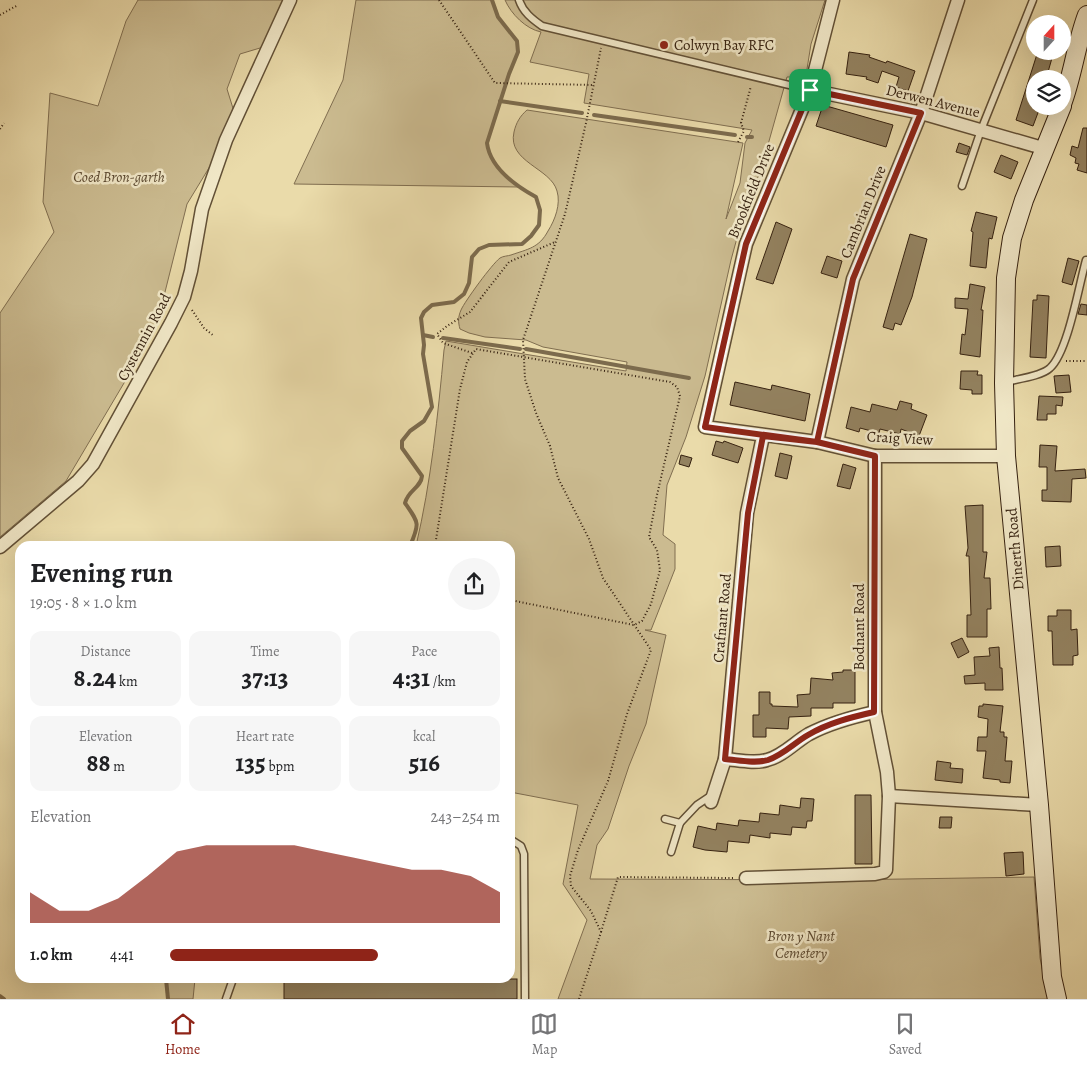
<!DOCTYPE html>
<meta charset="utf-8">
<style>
:root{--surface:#fff;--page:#f6f6f6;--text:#202124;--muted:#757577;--line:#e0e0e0;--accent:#8f2418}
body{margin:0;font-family:Alegreya,serif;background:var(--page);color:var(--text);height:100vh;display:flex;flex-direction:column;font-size:19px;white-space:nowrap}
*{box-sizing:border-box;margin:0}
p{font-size:16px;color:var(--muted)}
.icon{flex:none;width:28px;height:28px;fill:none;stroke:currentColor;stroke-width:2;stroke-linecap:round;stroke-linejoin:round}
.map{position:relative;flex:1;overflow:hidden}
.drawer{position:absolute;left:15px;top:541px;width:500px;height:442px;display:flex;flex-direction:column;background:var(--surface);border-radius:15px;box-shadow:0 5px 20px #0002}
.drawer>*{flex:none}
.needle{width:32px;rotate:21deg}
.buttons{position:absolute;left:1026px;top:15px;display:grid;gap:10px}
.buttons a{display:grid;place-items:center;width:45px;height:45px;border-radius:50%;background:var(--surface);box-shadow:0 5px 20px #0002;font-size:25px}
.pin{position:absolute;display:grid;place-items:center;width:42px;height:42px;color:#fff;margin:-21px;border-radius:10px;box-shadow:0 2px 8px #0006}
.round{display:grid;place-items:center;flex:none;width:52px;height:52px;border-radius:26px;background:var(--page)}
.headline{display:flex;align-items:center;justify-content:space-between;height:85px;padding:0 15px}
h1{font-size:28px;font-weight:700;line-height:38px}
.figures{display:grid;grid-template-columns:repeat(3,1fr);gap:8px;height:85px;padding:5px 15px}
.figures div{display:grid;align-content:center;border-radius:12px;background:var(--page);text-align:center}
.figures b{font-size:25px;font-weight:700}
.figures small{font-size:14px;font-weight:400}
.figures p{font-size:14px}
.chart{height:140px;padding:10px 15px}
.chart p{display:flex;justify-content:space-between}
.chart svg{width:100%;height:90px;margin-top:5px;fill:var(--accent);opacity:.7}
ul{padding:0 15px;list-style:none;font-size:16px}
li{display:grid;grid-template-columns:80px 60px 1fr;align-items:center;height:38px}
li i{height:12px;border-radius:6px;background:var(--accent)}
.dock{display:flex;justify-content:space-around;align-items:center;height:70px;border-top:1px solid var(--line);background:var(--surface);font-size:14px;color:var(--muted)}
.dock a{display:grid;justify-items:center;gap:2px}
.dock .selected{color:var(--accent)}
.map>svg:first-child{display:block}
</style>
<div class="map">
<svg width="1087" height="999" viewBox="0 0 1087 999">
<rect width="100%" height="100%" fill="#eadbaa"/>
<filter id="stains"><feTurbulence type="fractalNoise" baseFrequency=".004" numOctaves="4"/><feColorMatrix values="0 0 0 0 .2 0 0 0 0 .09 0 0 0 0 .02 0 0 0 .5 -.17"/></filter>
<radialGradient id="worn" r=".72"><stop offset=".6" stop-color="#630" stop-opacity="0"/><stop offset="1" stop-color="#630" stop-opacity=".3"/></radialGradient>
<g fill="#cbbb90" stroke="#806e50">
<polygon points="138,0 285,0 270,45 240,54 227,89 236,118 226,140 187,204 157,324 127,378 66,481 0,537 0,313 54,232 43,202 50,93 98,106 126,21"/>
<path d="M356,0h136l6,17 19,24 1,11 -9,22 -22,69c2,19 18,32 32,44l-225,-3 49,-104z"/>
<path d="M505,0h320l-14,44 -4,25 -6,8h-14l-25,89 -22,61 -9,33 -26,116 -19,61 -19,48 -4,50 12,9v25l-24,61h-6l21,5 -20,89 -17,42 -21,63 -11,16 -7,34 249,1 195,-3 6,81 8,41h-490l29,-79 -24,-36 15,-79 -68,-13v-246h-94c15,-64 22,-131 28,-196l2,-9 180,30 1,-9 -84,-15 -17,-7 -41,-3 -16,-4 -9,-4c-2,-7 -2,-12 1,-19 4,-9 31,-46 39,-52 3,-2 8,-2 11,-3 17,-6 28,-7 37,-24 7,-11 13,-27 9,-40 -6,-23 -50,-29 -43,-59 2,-9 6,-16 13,-22l216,33 -17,76 14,-36 5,-40 7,-13 -168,-27 5,-29 -59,-12 11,-30c-15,-3 -30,-18 -36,-32z"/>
<polygon points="167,979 195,979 193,999 168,999 166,983"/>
</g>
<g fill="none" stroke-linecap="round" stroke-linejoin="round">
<g stroke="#7c6b4d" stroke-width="4">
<polyline points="500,101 582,113"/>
<polyline points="594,115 735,135"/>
<polyline points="747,137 752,137"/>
<polyline points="423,335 433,337"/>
<polyline points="443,338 520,349"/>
<polyline points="526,349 689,378"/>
<path d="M410,546c10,-23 9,-23 -5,-43 3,-13 16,-15 17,-27l-20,-28v-7l8,-10 14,-10 8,-14 -9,-53 1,-9 -3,-27 3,-6 8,-7 22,-3 10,-8 5,-11 3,-26 7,-8 10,-4 33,-1 9,-8 8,-11 1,-15 -4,-13c-20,-11 -46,-29 -49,-54l22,-69 9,-22 -1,-11 -19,-24 -6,-17"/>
<polyline points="166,979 168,999"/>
<polyline points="0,996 4,999"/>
</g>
</g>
<g fill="#938260" stroke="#352110">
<polygon points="1038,51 1054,51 1046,79 1035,79 1035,108 1039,110 1033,126 1016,120"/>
<polygon points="849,52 870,55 869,57 886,63 887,61 915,71 908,91 896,87 899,77 882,71 878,83 866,79 867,77 846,74"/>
<polygon points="823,105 893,125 886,147 816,126"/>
<polygon points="1083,128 1087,128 1087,173 1077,170 1079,164 1075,163 1076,158 1070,155 1072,146 1078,148"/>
<polygon points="959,143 970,147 967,155 956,152"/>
<polygon points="1001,155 1018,162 1011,179 994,172"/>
<polygon points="976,212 997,217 992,239 989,238 986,268 970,266 973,232 971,231"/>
<polygon points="776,222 792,229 773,284 756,279"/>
<polygon points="910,234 927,239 912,297 901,325 895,323 893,330 883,327"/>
<polygon points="827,256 842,261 837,278 821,273"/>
<polygon points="1068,258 1079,261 1072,285 1062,282"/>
<polygon points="970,284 985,287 981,310 983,310 980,357 960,354 962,334 965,335 968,309 955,308 955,298 968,299"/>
<polygon points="1037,295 1049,296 1046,358 1030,357 1033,300 1037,300"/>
<polygon points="1081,304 1087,305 1087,315 1078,314"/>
<polygon points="961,371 978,371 977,375 982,375 982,394 972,394 972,390 960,389"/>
<polygon points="1069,375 1071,392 1056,393 1054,376"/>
<polygon points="735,382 771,390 772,385 810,394 805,421 730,405"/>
<polygon points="1039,396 1063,397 1062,406 1056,405 1056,414 1047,414 1047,420 1037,420"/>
<polygon points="900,401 912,404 911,409 927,415 919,436 901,429 900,434 880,429 879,433 860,428 859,432 846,428 851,407 870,412 872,404 897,410"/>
<polygon points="716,441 723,443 724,441 743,448 738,463 712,455"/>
<polygon points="1040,445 1057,446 1055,471 1085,469 1086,478 1072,479 1071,502 1042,501 1042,490 1047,490 1047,467 1039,467"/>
<polygon points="780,453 792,456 787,479 775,476"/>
<polygon points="681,455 692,458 689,467 679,464"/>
<polygon points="843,464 856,468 850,489 837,486"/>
<polygon points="983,505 983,552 987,552 984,578 990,578 991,609 987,609 987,637 967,637 967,615 971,615 969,556 966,556 968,548 965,506"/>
<polygon points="1060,546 1061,566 1046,567 1045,547"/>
<polygon points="1057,610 1071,610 1071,630 1077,629 1078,655 1073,656 1073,665 1053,665 1052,631 1048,631 1048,616 1057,616"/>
<polygon points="962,638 969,652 958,658 951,643"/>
<polygon points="999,647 1000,668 1002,668 1003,690 985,690 985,683 965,684 964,676 975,675 974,657 990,656 989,648"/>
<polygon points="843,670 855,670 855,703 833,703 833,708 811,708 811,716 789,717 788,729 766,728 766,737 753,737 753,715 759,715 759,692 770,692 770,704 772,704 772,706 798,707 797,695 810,694 811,678 833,680 832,673 843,672"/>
<polygon points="983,704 1003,706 1000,732 1004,732 1004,737 1007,737 1005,761 1012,761 1010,783 1000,782 1000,780 983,778 986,751 977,751 978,737 987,737 988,719 978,717 979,706 983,706"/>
<polygon points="937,761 951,763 950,768 963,769 962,783 935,780"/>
<polygon points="855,795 871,795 872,864 855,864"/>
<polygon points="801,798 814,799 812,821 807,821 806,828 792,827 791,835 770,833 770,838 750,835 749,843 728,841 727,852 705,850 693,847 698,826 716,830 717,823 738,826 739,820 759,822 760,813 779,815 780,805 800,808"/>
<polygon points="940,817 952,817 951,828 939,828"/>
<polygon points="1023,852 1024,874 1006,876 1004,853"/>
<rect x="284" y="979" width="233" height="20"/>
</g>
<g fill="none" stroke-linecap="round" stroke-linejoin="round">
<g stroke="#625036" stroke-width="9">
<g id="lane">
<path d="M519,0c4,12 13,19 23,26l268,64"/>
<polyline points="962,186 981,130 1033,0"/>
<path d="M1006,382c12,-3 36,-6 44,-14 18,-16 29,-83 36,-108"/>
<polyline points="665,819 680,823 697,805 712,795"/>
<polyline points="510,839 521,846 524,854 525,999"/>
<polyline points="671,852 680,823"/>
<polyline points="226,999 233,979"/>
</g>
</g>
<g stroke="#625036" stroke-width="15">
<g id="street">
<polyline points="833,0 810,90 746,244 705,427 817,442 875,456 1006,456"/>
<polyline points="810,90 921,113 1046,149"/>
<polyline points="817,442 853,279 921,113 958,0"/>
<polyline points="0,547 78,481 93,464 171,323 184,297 191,271 202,209 226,140 290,0"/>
<path d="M725,759c13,1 29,5 42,1 16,-4 28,-18 42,-26 21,-11 43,-17 66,-22"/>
<polyline points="889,796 1039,805"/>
<polyline points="711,802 725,759 747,513 763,436"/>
<polyline points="746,878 875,874 884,872 886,870 889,796 887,772 875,712 875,456"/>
</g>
</g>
<g stroke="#352110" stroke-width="20">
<g id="secondary">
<path d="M1062,104c11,-29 14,-60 25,-89"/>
<polyline points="1057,999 1052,977 1039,805 1006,456 1004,383 1006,278 1012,238 1024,200 1062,106"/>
</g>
</g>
<g stroke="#352110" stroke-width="2" stroke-dasharray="1 2.5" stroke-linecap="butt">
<polyline points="439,0 495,83 594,85"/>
<polyline points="0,15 18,5"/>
<polyline points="0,129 4,123"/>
<polyline points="738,142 744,131 741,123 751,86"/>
<polyline points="192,310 204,328 214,336"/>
<polyline points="472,353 443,343 437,334 447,326 470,312 509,262 555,242"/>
<polyline points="1066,361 1087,361"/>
<polyline points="435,546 460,389 467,362 476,349 670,382 677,387 680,396 657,495 649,537 657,550 660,570 651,604 642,621 634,625 510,600"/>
<polyline points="601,932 618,877 733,878"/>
<polyline points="579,999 601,932 591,911 571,886 570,876 578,850 608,781 627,714 651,650 603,578 589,539 558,478 550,446 536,413 525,379 523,340 565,214 586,123 601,48"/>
</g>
<use href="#lane" stroke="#f1e8c8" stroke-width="6"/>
<use href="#street" stroke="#f1e8c8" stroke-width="12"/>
<use href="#secondary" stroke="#f1e8c8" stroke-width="18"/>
</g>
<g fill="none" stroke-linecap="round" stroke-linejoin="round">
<g stroke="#fff" stroke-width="10">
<path id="route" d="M810,90l-64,154 -41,183 112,15 58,14 -1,256c-22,5 -46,11 -66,23 -14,8 -25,20 -40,25 -13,4 -30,0 -43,-1l23,-246 15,-77 54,6 36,-163 68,-166 -111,-23"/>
</g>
<use href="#route" stroke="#8f2418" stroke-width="6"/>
</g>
<circle fill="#8f2418" stroke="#f1e8c8" stroke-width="2" cx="664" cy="45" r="5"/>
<g text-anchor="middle" stroke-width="5" stroke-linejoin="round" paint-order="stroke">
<g font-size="15" fill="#352110" stroke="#f1e8c8" text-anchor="start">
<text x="674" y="50">Colwyn Bay RFC</text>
</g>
<g font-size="15" fill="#352110" stroke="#f1e8c8">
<text transform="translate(933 101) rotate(14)" y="5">Derwen Avenue</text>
<text transform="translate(751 191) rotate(-68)" y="5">Brookfield Drive</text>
<text transform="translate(863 212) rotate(-68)" y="5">Cambrian Drive</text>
<text transform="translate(144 337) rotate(-62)" y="5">Cystennin Road</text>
<text transform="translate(900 438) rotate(3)" y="5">Craig View</text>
<text transform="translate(1015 549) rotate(-95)" y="5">Dinerth Road</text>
<text transform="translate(722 618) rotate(-85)" y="5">Crafnant Road</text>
<text transform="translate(859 627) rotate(-90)" y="5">Bodnant Road</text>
</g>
<g font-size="15" font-style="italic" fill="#5a4830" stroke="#f1e8c8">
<text x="119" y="182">Coed Bron-garth</text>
<text x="801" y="941">Bron y Nant<tspan x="801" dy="17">Cemetery</tspan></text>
</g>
</g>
<rect width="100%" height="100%" filter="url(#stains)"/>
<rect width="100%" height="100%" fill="url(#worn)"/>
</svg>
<div class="buttons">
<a><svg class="needle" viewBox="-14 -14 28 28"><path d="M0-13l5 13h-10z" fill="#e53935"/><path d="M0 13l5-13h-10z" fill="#757577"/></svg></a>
<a><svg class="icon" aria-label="layers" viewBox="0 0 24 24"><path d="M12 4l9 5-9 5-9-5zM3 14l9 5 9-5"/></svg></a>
</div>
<div class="pin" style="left:810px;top:90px;background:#1e9e55"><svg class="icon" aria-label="arrive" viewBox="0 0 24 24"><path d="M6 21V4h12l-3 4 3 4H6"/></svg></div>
<section class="drawer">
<div class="headline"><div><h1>Evening run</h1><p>19:05 · 8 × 1.0 km</p></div><a class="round"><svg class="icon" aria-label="share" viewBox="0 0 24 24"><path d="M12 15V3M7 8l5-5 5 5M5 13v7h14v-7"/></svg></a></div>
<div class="figures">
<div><p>Distance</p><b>8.24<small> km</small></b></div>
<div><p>Time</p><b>37:13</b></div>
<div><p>Pace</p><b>4:31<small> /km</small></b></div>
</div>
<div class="figures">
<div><p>Elevation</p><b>88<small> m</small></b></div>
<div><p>Heart rate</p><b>135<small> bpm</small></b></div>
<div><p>kcal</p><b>516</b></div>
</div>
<div class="chart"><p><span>Elevation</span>243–254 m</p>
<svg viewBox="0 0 160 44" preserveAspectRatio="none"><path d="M0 44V29L10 38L20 38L30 32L40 21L50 9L60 6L70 6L80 6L90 6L100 9L110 12L120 15L130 18L140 18L150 21L160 29V44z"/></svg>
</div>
<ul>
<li><b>1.0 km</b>4:41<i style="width:63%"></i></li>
</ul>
</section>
</div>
<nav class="dock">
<a class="selected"><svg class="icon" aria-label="home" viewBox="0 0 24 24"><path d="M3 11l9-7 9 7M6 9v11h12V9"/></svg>Home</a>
<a><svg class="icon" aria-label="map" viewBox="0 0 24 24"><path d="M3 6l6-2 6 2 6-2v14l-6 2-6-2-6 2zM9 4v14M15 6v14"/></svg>Map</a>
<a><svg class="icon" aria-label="saved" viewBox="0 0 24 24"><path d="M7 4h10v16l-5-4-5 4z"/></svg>Saved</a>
</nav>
